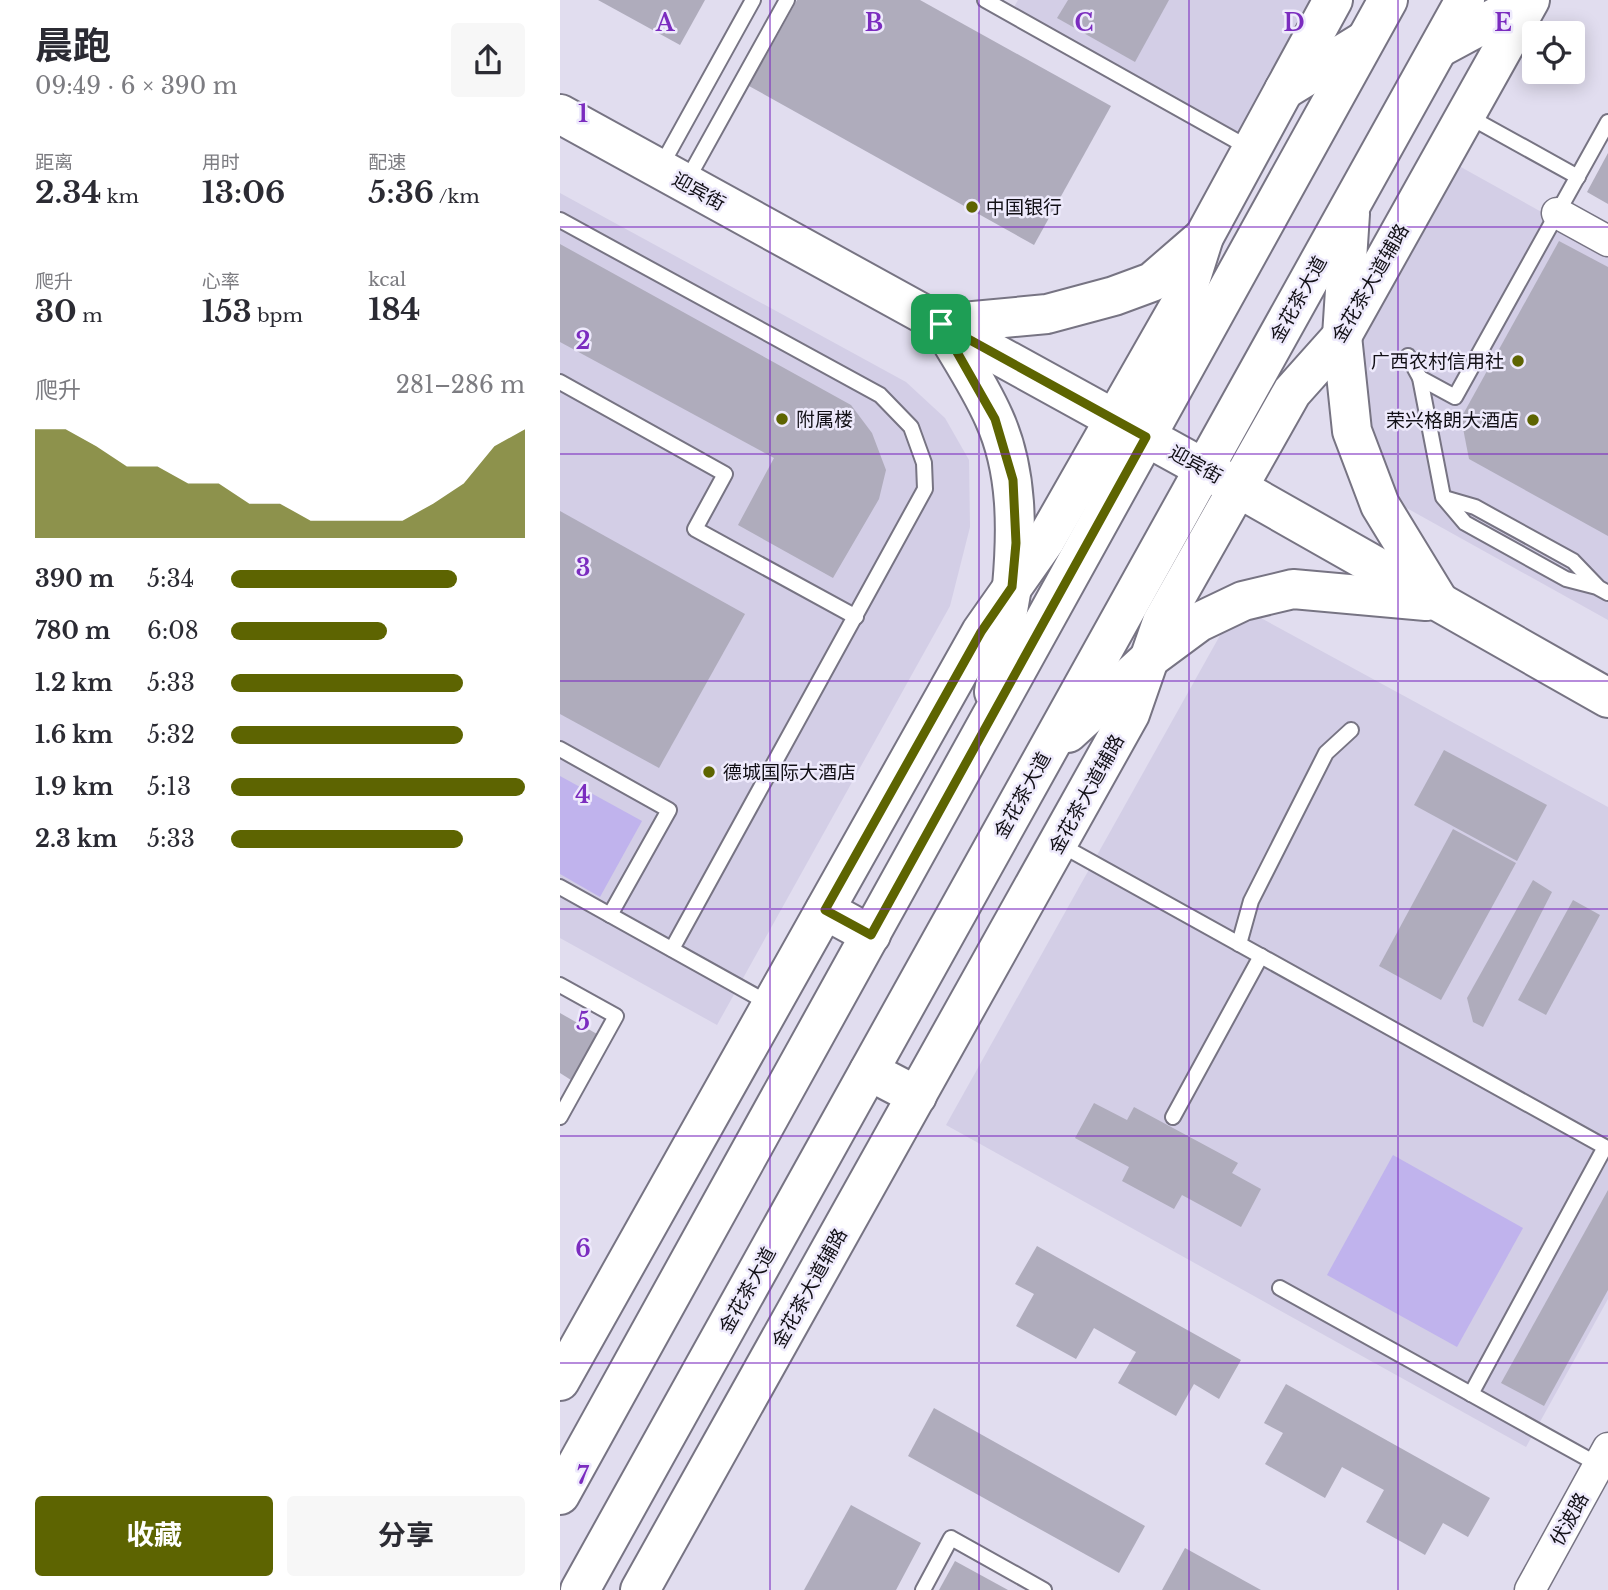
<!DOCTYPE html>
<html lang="zh">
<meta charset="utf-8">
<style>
:root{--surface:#fff;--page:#f7f7f7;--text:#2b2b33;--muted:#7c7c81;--accent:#5d6401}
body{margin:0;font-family:"Libre Baskerville","Noto Sans SC",serif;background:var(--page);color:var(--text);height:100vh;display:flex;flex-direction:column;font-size:26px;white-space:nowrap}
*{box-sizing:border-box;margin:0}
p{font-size:23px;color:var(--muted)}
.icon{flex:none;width:38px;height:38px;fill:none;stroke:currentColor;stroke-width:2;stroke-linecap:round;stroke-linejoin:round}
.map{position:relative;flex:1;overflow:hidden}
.drawer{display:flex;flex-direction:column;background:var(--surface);width:560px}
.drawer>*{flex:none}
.fabs{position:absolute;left:962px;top:21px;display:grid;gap:14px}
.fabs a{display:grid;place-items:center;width:63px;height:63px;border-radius:7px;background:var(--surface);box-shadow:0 4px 18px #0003;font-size:35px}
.pin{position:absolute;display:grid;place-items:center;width:60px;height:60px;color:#fff;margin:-30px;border-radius:14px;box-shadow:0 4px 10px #0006}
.round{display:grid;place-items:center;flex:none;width:74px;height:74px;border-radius:7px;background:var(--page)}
.head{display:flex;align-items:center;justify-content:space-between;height:119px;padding:0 35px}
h1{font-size:38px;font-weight:700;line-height:52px}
.metrics{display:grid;grid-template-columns:repeat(3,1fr);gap:10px;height:119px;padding:7px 35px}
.metrics div{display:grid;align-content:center}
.metrics b{font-size:30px;font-weight:700}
.metrics small{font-size:19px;font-weight:400}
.metrics p{font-size:19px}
.chart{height:196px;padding:14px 35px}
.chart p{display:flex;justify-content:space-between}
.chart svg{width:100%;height:126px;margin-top:7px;fill:var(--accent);opacity:.7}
.cta{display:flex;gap:14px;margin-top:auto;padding:14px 35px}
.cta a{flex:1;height:80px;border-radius:7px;background:var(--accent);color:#fff;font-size:28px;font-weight:700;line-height:80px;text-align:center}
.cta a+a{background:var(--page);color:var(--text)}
ul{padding:0 35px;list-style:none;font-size:23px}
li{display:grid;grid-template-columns:112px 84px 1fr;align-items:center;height:52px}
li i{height:18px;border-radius:9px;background:var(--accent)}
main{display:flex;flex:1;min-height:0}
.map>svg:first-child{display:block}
</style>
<main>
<section class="drawer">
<div class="head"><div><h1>晨跑</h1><p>09:49 · 6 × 390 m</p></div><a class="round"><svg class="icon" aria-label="share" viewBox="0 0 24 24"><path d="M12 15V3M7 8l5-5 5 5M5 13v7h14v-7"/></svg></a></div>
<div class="metrics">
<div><p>距离</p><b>2.34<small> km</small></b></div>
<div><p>用时</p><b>13:06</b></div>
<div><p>配速</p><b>5:36<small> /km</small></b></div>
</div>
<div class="metrics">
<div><p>爬升</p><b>30<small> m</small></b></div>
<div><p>心率</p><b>153<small> bpm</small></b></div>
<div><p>kcal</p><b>184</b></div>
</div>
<div class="chart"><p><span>爬升</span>281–286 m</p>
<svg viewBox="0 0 160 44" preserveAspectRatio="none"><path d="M0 44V6L10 6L20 12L30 19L40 19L50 25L60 25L70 32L80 32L90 38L100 38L110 38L120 38L130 32L140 25L150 12L160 6V44z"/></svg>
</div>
<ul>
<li><b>390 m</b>5:34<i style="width:77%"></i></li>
<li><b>780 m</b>6:08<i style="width:53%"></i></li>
<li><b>1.2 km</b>5:33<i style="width:79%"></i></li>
<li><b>1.6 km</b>5:32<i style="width:79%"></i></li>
<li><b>1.9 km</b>5:13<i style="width:100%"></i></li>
<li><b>2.3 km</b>5:33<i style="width:79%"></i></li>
</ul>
<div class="cta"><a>收藏</a><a>分享</a></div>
</section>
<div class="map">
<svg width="1048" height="1590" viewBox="0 0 1048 1590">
<rect width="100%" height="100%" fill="#e1ddef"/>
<g fill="#d3cee6">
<polygon points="458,0 755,0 680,133 454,7"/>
<polygon points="899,166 1048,249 1048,620 843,506 805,431 799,344"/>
<polygon points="0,193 346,382 385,418 409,460 410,527 390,606 157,1025 0,938"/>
<polygon points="677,605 1048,807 1048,1299 966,1447 386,1125"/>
</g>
<g fill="#c0b3ed">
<polygon points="0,776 82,821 40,897 0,874"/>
<polygon points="833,1155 963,1228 897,1347 767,1275"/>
</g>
<g fill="#afacbc">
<polygon points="38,0 145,0 120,45"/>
<polygon points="237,0 360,0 551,106 474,245 189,86"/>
<polygon points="508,0 609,0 575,62 497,18"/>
<polygon points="1048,153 1048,204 1027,192"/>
<polygon points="999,241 1048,267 1048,536 909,459 901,418"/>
<polygon points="0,244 291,405 312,433 326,470 319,499 273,578 178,525 214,458 0,342"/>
<polygon points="0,511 185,614 99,768 0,714"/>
<polygon points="884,750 987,805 957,861 854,805"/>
<polygon points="893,829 956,863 881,1000 819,966"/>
<polygon points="973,880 992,892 923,1027 913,1022 907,998"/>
<polygon points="1013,900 1040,915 986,1015 958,1000"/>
<polygon points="0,1013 37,1034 11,1080 0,1073"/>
<polygon points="534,1103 567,1120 574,1107 678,1163 672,1173 701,1189 681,1227 622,1195 614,1209 562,1181 569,1167 515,1138"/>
<polygon points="1048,1190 1048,1290 984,1406 941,1383"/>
<polygon points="477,1246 681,1360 659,1399 634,1384 616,1416 558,1383 576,1352 534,1328 516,1359 456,1326 474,1294 455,1284"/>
<polygon points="726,1384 930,1498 908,1537 883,1523 865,1555 806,1522 824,1490 782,1467 765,1498 705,1464 723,1433 704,1423"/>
<polygon points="374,1408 585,1526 559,1573 348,1456"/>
<polygon points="291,1505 361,1543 336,1590 244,1590"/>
<polygon points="625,1548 701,1590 602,1590"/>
<polygon points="395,1561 448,1590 379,1590"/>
</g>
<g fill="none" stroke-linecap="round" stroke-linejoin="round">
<g stroke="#777483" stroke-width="18">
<g id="lane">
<polyline points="425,0 689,148"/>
<polyline points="906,115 1018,177"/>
<polyline points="100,168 193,0"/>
<polyline points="126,182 227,0"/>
<polyline points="0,220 320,395 351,427 364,463 365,489 112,949"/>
<polyline points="848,356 860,378 883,497 905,523 1006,579 1037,587 1048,593"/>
<polyline points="860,378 895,397 1048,122"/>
<polyline points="0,382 165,474 135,529 296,617"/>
<polyline points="884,498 915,507 1013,561 1037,586"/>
<polyline points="0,749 109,810 50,915"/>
<polyline points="499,844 1045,1147 911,1394"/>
<polyline points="0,887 210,1004"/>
<polyline points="679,944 691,901 766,753 791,730"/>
<polyline points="0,985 56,1016 0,1117"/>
<polyline points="613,1117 701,956"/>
<polyline points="720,1288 1039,1465"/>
<polyline points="363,1590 391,1538 484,1590"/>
</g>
</g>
<g stroke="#777483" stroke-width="33">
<g id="street">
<polyline points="997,213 1048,241"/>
<polyline points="970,1590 1048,1448"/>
</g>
</g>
<g stroke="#777483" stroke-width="42">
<g id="secondary">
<polyline points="0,114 643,468 1048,698"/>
<polyline points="381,324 487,314 554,296 592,282 644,237"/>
<path d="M381,324c18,31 39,62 53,94 24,53 23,113 18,169"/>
<polyline points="782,336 792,431 820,505 878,600"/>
<polyline points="589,659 639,622 683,601 733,589 866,601"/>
<polyline points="0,1381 421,632 485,541 626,294 644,237 773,0"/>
<polyline points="80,1590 570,714 602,622 732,392 782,336 970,0"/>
</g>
</g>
<g stroke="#777483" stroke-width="42">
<g id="primary">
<polyline points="879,48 968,0"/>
<polyline points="724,90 804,41"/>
<polyline points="782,336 790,214"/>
<polyline points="434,692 452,587"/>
<polyline points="508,733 589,659"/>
<polyline points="265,910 311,935"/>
<polyline points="309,1071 357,1096"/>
<polyline points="0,1495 828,0"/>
<polyline points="20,1590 905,0"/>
</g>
</g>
<use href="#lane" stroke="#fff" stroke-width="14"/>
<use href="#street" stroke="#fff" stroke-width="30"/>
<use href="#secondary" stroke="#fff" stroke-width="38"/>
<use href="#primary" stroke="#fff" stroke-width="38"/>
</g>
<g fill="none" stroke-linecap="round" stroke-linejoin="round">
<g stroke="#fff" stroke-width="14">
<polygon id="route" points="381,324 586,437 311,935 265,910 421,632 452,587 456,543 453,480 435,419"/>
</g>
<use href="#route" stroke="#5d6401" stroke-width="9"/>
</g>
<path fill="none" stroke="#7b2cbf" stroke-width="2" stroke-opacity="0.55" d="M210,0v1590M419,0v1590M629,0v1590M838,0v1590M0,227h1048M0,454h1048M0,681h1048M0,909h1048M0,1136h1048M0,1363h1048"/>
<g fill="#5d6401" stroke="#eeeafc" stroke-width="2.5">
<circle cx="412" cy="207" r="7"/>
<circle cx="958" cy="361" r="7"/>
<circle cx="222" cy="419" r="7"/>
<circle cx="973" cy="420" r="7"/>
<circle cx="149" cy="772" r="7"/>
</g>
<g text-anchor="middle" stroke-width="5" stroke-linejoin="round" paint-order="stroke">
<g font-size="19" fill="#121016" stroke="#eeeafc">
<text transform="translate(139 191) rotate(29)" y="7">迎宾街</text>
<text transform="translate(810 283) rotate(-60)" y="7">金花茶大道辅路</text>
<text transform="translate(738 299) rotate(-61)" y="7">金花茶大道</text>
<text transform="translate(636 464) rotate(29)" y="7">迎宾街</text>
<text transform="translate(526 794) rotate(-61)" y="7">金花茶大道辅路</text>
<text transform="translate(462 795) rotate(-61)" y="7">金花茶大道</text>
<text transform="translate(249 1288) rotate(-61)" y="7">金花茶大道辅路</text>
<text transform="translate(187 1290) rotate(-61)" y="7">金花茶大道</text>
<text transform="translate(1009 1519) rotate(-61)" y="7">伏波路</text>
</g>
<g font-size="19" fill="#121016" stroke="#eeeafc" text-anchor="start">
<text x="426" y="214">中国银行</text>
<text x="944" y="368" text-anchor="end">广西农村信用社</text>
<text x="236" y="426">附属楼</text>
<text x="959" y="427" text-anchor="end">荣兴格朗大酒店</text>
<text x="163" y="779">德城国际大酒店</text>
</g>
</g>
<g font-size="23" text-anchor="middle" font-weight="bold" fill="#7b2cbf" stroke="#eeeafc" stroke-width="5" stroke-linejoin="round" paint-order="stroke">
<text x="105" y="31">A</text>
<text x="314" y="31">B</text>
<text x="524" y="31">C</text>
<text x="734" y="31">D</text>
<text x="943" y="31">E</text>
<text x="23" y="122">1</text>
<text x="23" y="349">2</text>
<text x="23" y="576">3</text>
<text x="23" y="803">4</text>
<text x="23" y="1030">5</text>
<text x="23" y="1257">6</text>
<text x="23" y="1484">7</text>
</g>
</svg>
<div class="fabs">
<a><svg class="icon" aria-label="locate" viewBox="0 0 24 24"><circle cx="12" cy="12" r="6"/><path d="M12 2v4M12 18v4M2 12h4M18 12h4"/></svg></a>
</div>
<div class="pin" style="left:381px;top:324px;background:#1e9e55"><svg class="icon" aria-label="arrive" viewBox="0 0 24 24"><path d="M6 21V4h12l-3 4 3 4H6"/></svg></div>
</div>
</main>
